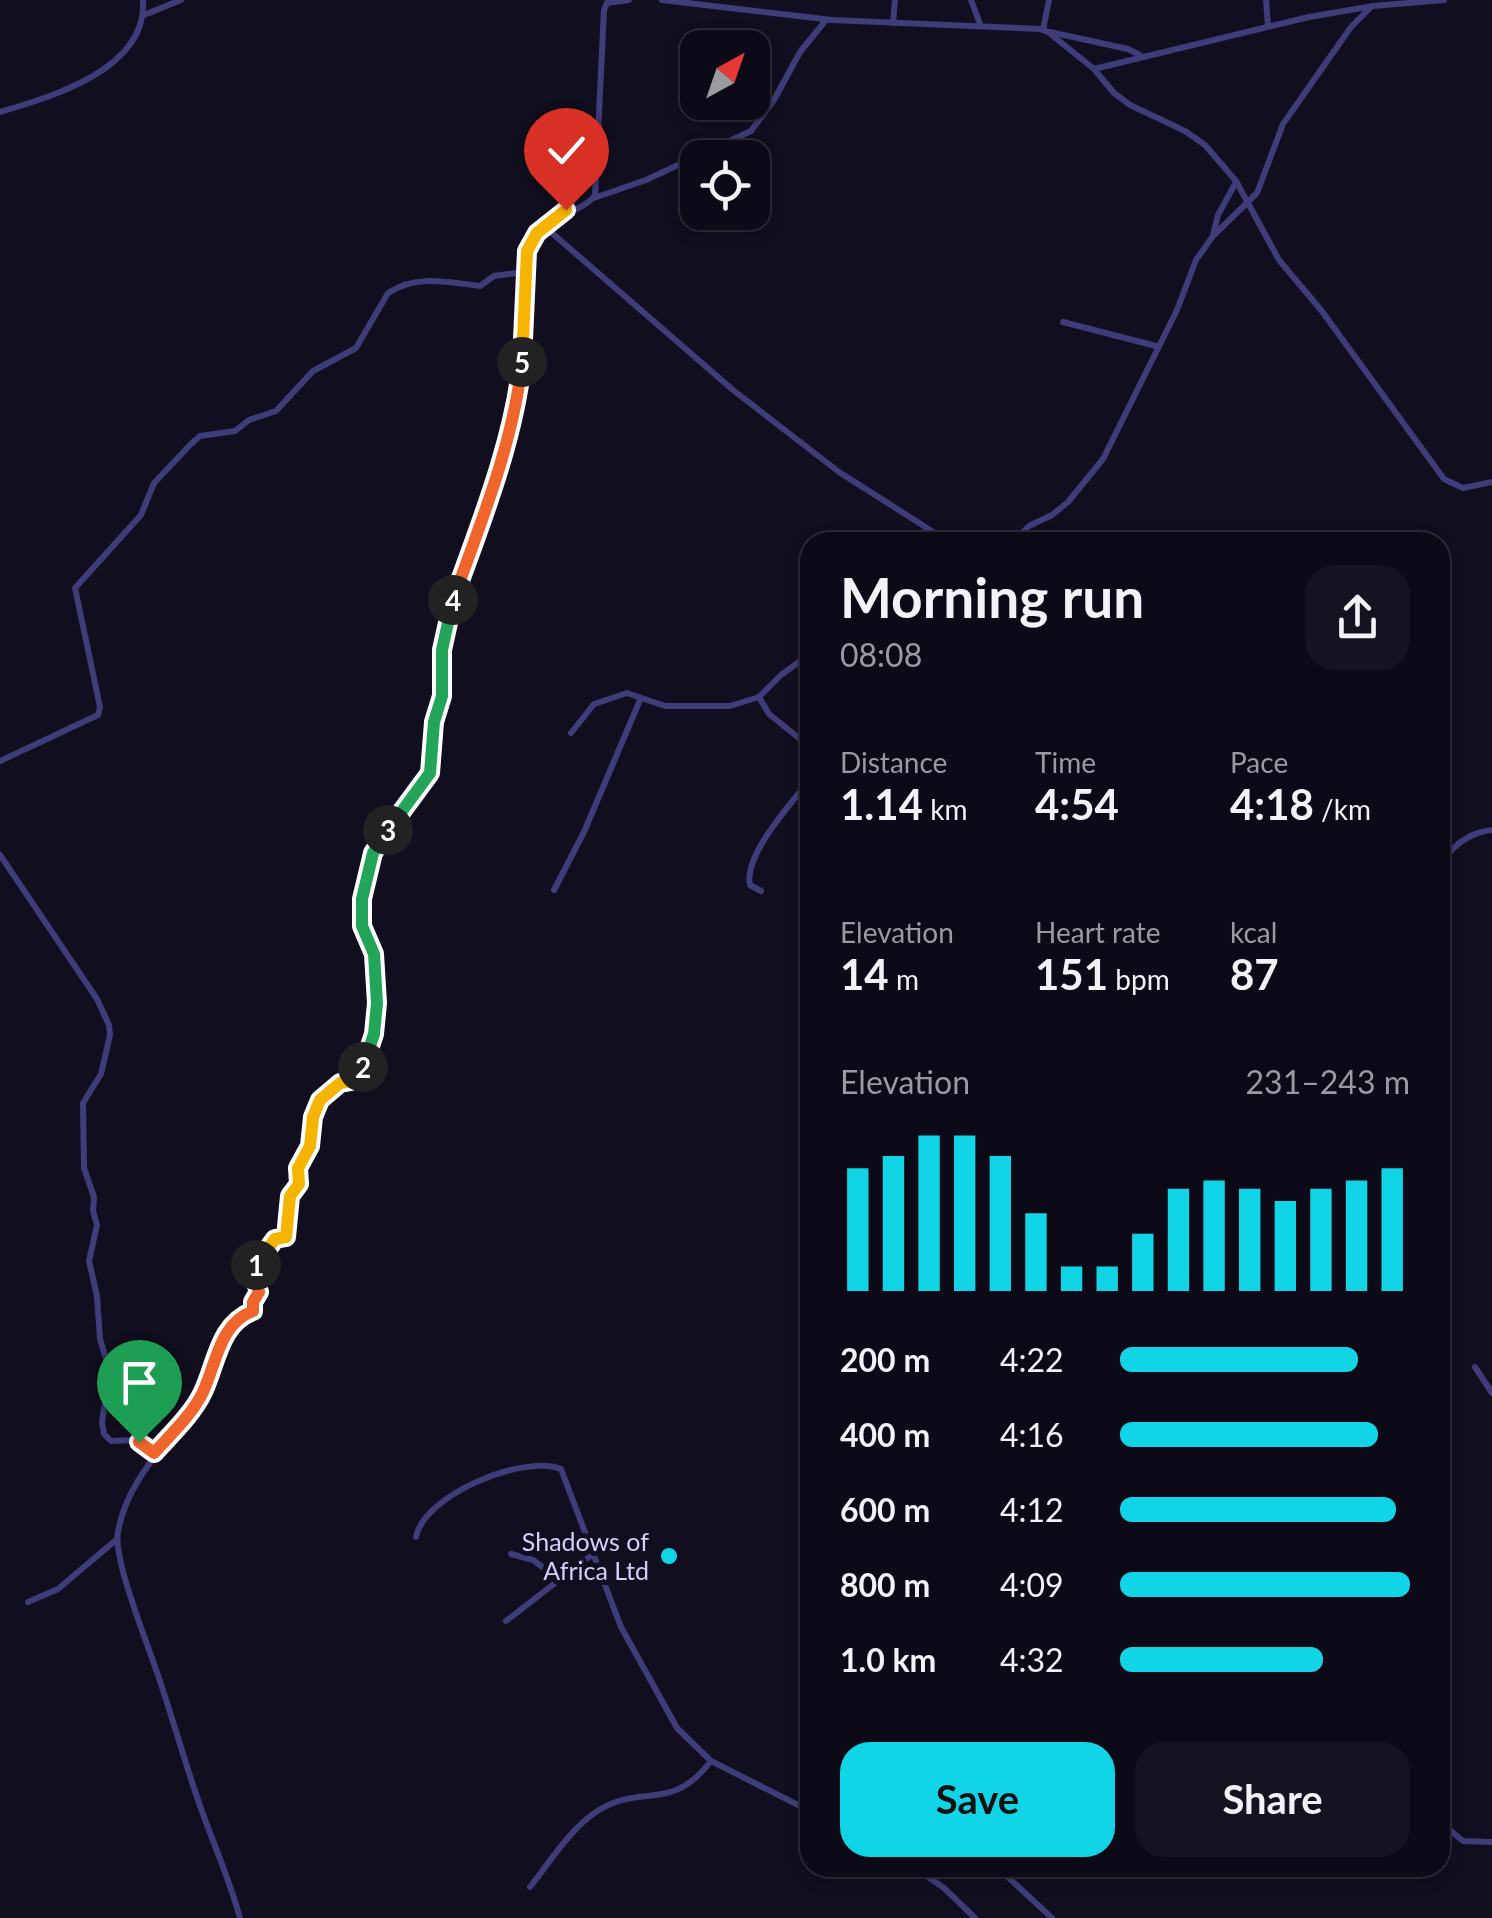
<!DOCTYPE html>
<meta charset="utf-8">
<style>
:root{--surface:#0d0a17;--page:#161320;--text:#f1f3f6;--muted:#9a9aa1;--line:#2d2b36;--accent:#11d4e6}
body{margin:0;font-family:Lato,sans-serif;background:var(--page);color:var(--text);height:100vh;display:flex;flex-direction:column;font-size:38px;white-space:nowrap}
*{box-sizing:border-box;margin:0}
p{font-size:32px;color:var(--muted)}
.icon{flex:none;width:55px;height:55px;fill:none;stroke:currentColor;stroke-width:2;stroke-linecap:round;stroke-linejoin:round}
.map{position:relative;flex:1;overflow:hidden}
.drawer{position:absolute;left:800px;top:532px;width:650px;height:1345px;display:flex;flex-direction:column;background:var(--surface);border-radius:30px;box-shadow:0 5px 15px #0003,0 0 0 2px var(--line)}
.drawer>*{flex:none}
.needle{width:65px;rotate:40deg}
.fabs{position:absolute;left:680px;top:30px;display:grid;gap:20px}
.fabs a{display:grid;place-items:center;width:90px;height:90px;border-radius:20px;background:var(--surface);box-shadow:0 5px 15px #0003,0 0 0 2px var(--line);font-size:50px}
.pin{position:absolute;display:grid;place-items:center;width:85px;height:85px;color:#fff;margin:-102px -42px;border-radius:50% 50% 50% 0;rotate:-45deg;box-shadow:0 0 10px #0007}
.pin .icon{rotate:45deg}
.km{position:absolute;width:50px;height:50px;margin:-25px;border-radius:50%;background:#222;color:#fff;font-size:28px;line-height:50px;text-align:center}
.round{display:grid;place-items:center;flex:none;width:105px;height:105px;border-radius:30px;background:var(--page)}
.head{display:flex;align-items:center;justify-content:space-between;height:170px;padding:0 40px}
h1{font-size:55px;font-weight:700;line-height:75px}
.stats{display:grid;grid-template-columns:repeat(3,1fr);gap:15px;height:170px;padding:10px 40px}
.stats div{display:grid;align-content:center}
.stats b{font-size:42px;font-weight:700}
.stats small{font-size:28px;font-weight:400}
.stats p{font-size:28px}
.chart{height:280px;padding:20px 40px}
.chart p{display:flex;justify-content:space-between}
.chart svg{width:100%;height:180px;margin-top:10px;stroke:var(--accent);stroke-width:6}
.button{display:flex;gap:20px;margin-top:auto;padding:20px 40px}
.button a{flex:1;height:115px;border-radius:30px;background:var(--accent);color:#111;font-size:40px;font-weight:700;line-height:115px;text-align:center}
.button a+a{background:var(--page);color:var(--text)}
ul{padding:0 40px;list-style:none;font-size:32px}
li{display:grid;grid-template-columns:160px 120px 1fr;align-items:center;height:75px}
li i{height:25px;border-radius:12px;background:var(--accent)}
.map>svg:first-child{display:block}
</style>
<div class="map">
<svg width="1492" height="1918" viewBox="0 0 1492 1918">
<rect width="100%" height="100%" fill="#110e1f"/>
<g fill="none" stroke-linecap="round" stroke-linejoin="round">
<g stroke="#3e3d7a" stroke-width="6">
<polyline points="662,0 832,20 1040,29 1048,32 1094,69 1309,17 1373,6 1444,0"/>
<polyline points="971,0 980,24"/>
<polyline points="1266,0 1268,26"/>
<polyline points="144,15 181,0"/>
<polyline points="893,23 895,0"/>
<polyline points="1043,30 1049,0"/>
<polyline points="1050,32 1128,49 1140,55"/>
<polyline points="1094,69 1114,93 1130,105 1185,131 1205,145 1236,181 1279,260 1321,310 1444,479 1463,488 1492,482"/>
<path d="M0,112c51,-15 148,-43 143,-112"/>
<polyline points="594,198 646,180 751,131 774,100 800,52 826,20"/>
<polyline points="545,227 733,390 839,472 949,542"/>
<polyline points="1213,235 1218,215 1236,182"/>
<polyline points="1063,322 1156,346"/>
<polyline points="1013,542 1029,526 1052,515 1068,502 1103,459 1177,310 1196,260 1213,236 1257,193 1283,124 1351,27 1372,6"/>
<polyline points="759,697 769,714 810,747"/>
<polyline points="571,733 594,704 627,693 665,706 730,706 759,697 781,675 810,654"/>
<path d="M0,761l98,-46 2,-8 -25,-119 66,-73 13,-32 37,-39 9,-8 35,-5 14,-11 27,-9 37,-40 43,-23 32,-55c28,-19 61,-11 92,-7l14,-10 30,-4"/>
<polyline points="0,855 97,999 109,1025 110,1035 101,1074 83,1103 84,1168 94,1197 93,1211 97,1225 89,1261 97,1296 100,1339 107,1362 108,1382 102,1422 104,1434 111,1441 133,1440 154,1453"/>
<path d="M1442,861c12,-16 29,-29 50,-31"/>
<polyline points="554,890 584,832 640,700"/>
<path d="M761,891l-11,-6c-7,-29 42,-83 60,-105"/>
<polyline points="1475,1367 1492,1393"/>
<path d="M416,1537c8,-42 107,-83 145,-68l60,158 56,101 34,33 99,50"/>
<polyline points="511,1554 533,1560 560,1580"/>
<polyline points="28,1602 58,1589 116,1540"/>
<polyline points="506,1621 594,1553"/>
<polyline points="1440,1822 1463,1841 1492,1842"/>
<polyline points="915,1868 944,1888 975,1918"/>
<polyline points="998,1868 1052,1918"/>
<path d="M530,1887c20,-25 41,-60 69,-77 46,-27 72,3 112,-49"/>
<path d="M240,1918c-12,-44 -32,-86 -46,-130 -14,-41 -25,-83 -40,-124 -9,-27 -41,-106 -36,-132 9,-54 53,-91 82,-135 20,-31 14,-71 53,-86v-9l6,-10c-8,-28 1,-32 16,-53l11,-2 4,-40 8,-12v-17l12,-21 4,-33 13,-23 24,-10 13,-17 12,-43 -2,-67 -8,-17 -5,-26 3,-26 12,-38 54,-74 4,-51 8,-26v-46l10,-47 29,-82 38,-130 8,-140c17,-41 46,-32 68,-55l9,-186 3,-7 22,-3"/>
</g>
</g>
<g fill="none" stroke-linecap="round" stroke-linejoin="round">
<g stroke="#fff" stroke-width="20">
<path id="split-1" d="M139,1442l15,11c16,-18 38,-38 49,-61 14,-30 16,-68 50,-81v-9l6,-10 -4,-12 1,-15"/>
</g>
<g stroke="#fff" stroke-width="20">
<polyline id="split-2" points="256,1265 275,1239 286,1237 290,1196 299,1184 298,1168 310,1146 313,1117 320,1100 340,1083 351,1081 363,1067"/>
</g>
<g stroke="#fff" stroke-width="20">
<polyline id="split-3" points="363,1067 374,1034 377,1003 374,954 362,926 362,899 373,853 388,830"/>
</g>
<g stroke="#fff" stroke-width="20">
<polyline id="split-4" points="388,830 430,773 434,722 442,696 442,650 453,600"/>
</g>
<g stroke="#fff" stroke-width="20">
<path id="split-5" d="M453,600c27,-75 61,-159 69,-238"/>
</g>
<g stroke="#fff" stroke-width="20">
<polyline id="split-6" points="522,362 527,251 537,233 566,210"/>
</g>
<use href="#split-1" stroke="#f0652b" stroke-width="12"/>
<use href="#split-2" stroke="#f5b400" stroke-width="12"/>
<use href="#split-3" stroke="#22a559" stroke-width="12"/>
<use href="#split-4" stroke="#22a559" stroke-width="12"/>
<use href="#split-5" stroke="#f0652b" stroke-width="12"/>
<use href="#split-6" stroke="#f5b400" stroke-width="12"/>
</g>
<circle fill="#11d4e6" stroke="#110e1f" stroke-width="4" cx="669" cy="1556" r="10"/>
<g text-anchor="middle" stroke-width="10" stroke-linejoin="round" paint-order="stroke">
<g font-size="25" fill="#d4d0fb" stroke="#110e1f" text-anchor="end">
<text x="649" y="1551">Shadows of<tspan x="649" dy="29">Africa Ltd</tspan></text>
</g>
</g>
</svg>
<div class="fabs">
<a><svg class="needle" viewBox="-14 -14 28 28"><path d="M0-13l5 13h-10z" fill="#e53935"/><path d="M0 13l5-13h-10z" fill="#9a9aa1"/></svg></a>
<a><svg class="icon" aria-label="locate" viewBox="0 0 24 24"><circle cx="12" cy="12" r="6"/><path d="M12 2v4M12 18v4M2 12h4M18 12h4"/></svg></a>
</div>
<div class="pin" style="left:139px;top:1442px;background:#1e9e55"><svg class="icon" aria-label="arrive" viewBox="0 0 24 24"><path d="M6 21V4h12l-3 4 3 4H6"/></svg></div>
<div class="pin" style="left:566px;top:210px;background:#d93025"><svg class="icon" aria-label="check" viewBox="0 0 24 24"><path d="M5 12l5 5 9-10"/></svg></div>
<b class="km" style="left:256px;top:1265px">1</b>
<b class="km" style="left:363px;top:1067px">2</b>
<b class="km" style="left:388px;top:830px">3</b>
<b class="km" style="left:453px;top:600px">4</b>
<b class="km" style="left:522px;top:362px">5</b>
<section class="drawer">
<div class="head"><div><h1>Morning run</h1><p>08:08</p></div><a class="round"><svg class="icon" aria-label="share" viewBox="0 0 24 24"><path d="M12 15V3M7 8l5-5 5 5M5 13v7h14v-7"/></svg></a></div>
<div class="stats">
<div><p>Distance</p><b>1.14<small> km</small></b></div>
<div><p>Time</p><b>4:54</b></div>
<div><p>Pace</p><b>4:18<small> /km</small></b></div>
</div>
<div class="stats">
<div><p>Elevation</p><b>14<small> m</small></b></div>
<div><p>Heart rate</p><b>151<small> bpm</small></b></div>
<div><p>kcal</p><b>87</b></div>
</div>
<div class="chart"><p><span>Elevation</span>231–243 m</p>
<svg viewBox="0 0 160 44" preserveAspectRatio="none"><path d="M5 44V14M15 44V11M25 44V6M35 44V6M45 44V11M55 44V25M65 44V38M75 44V38M85 44V30M95 44V19M105 44V17M115 44V19M125 44V22M135 44V19M145 44V17M155 44V14"/></svg>
</div>
<ul>
<li><b>200 m</b>4:22<i style="width:82%"></i></li>
<li><b>400 m</b>4:16<i style="width:89%"></i></li>
<li><b>600 m</b>4:12<i style="width:95%"></i></li>
<li><b>800 m</b>4:09<i style="width:100%"></i></li>
<li><b>1.0 km</b>4:32<i style="width:70%"></i></li>
</ul>
<div class="button"><a>Save</a><a>Share</a></div>
</section>
</div>
